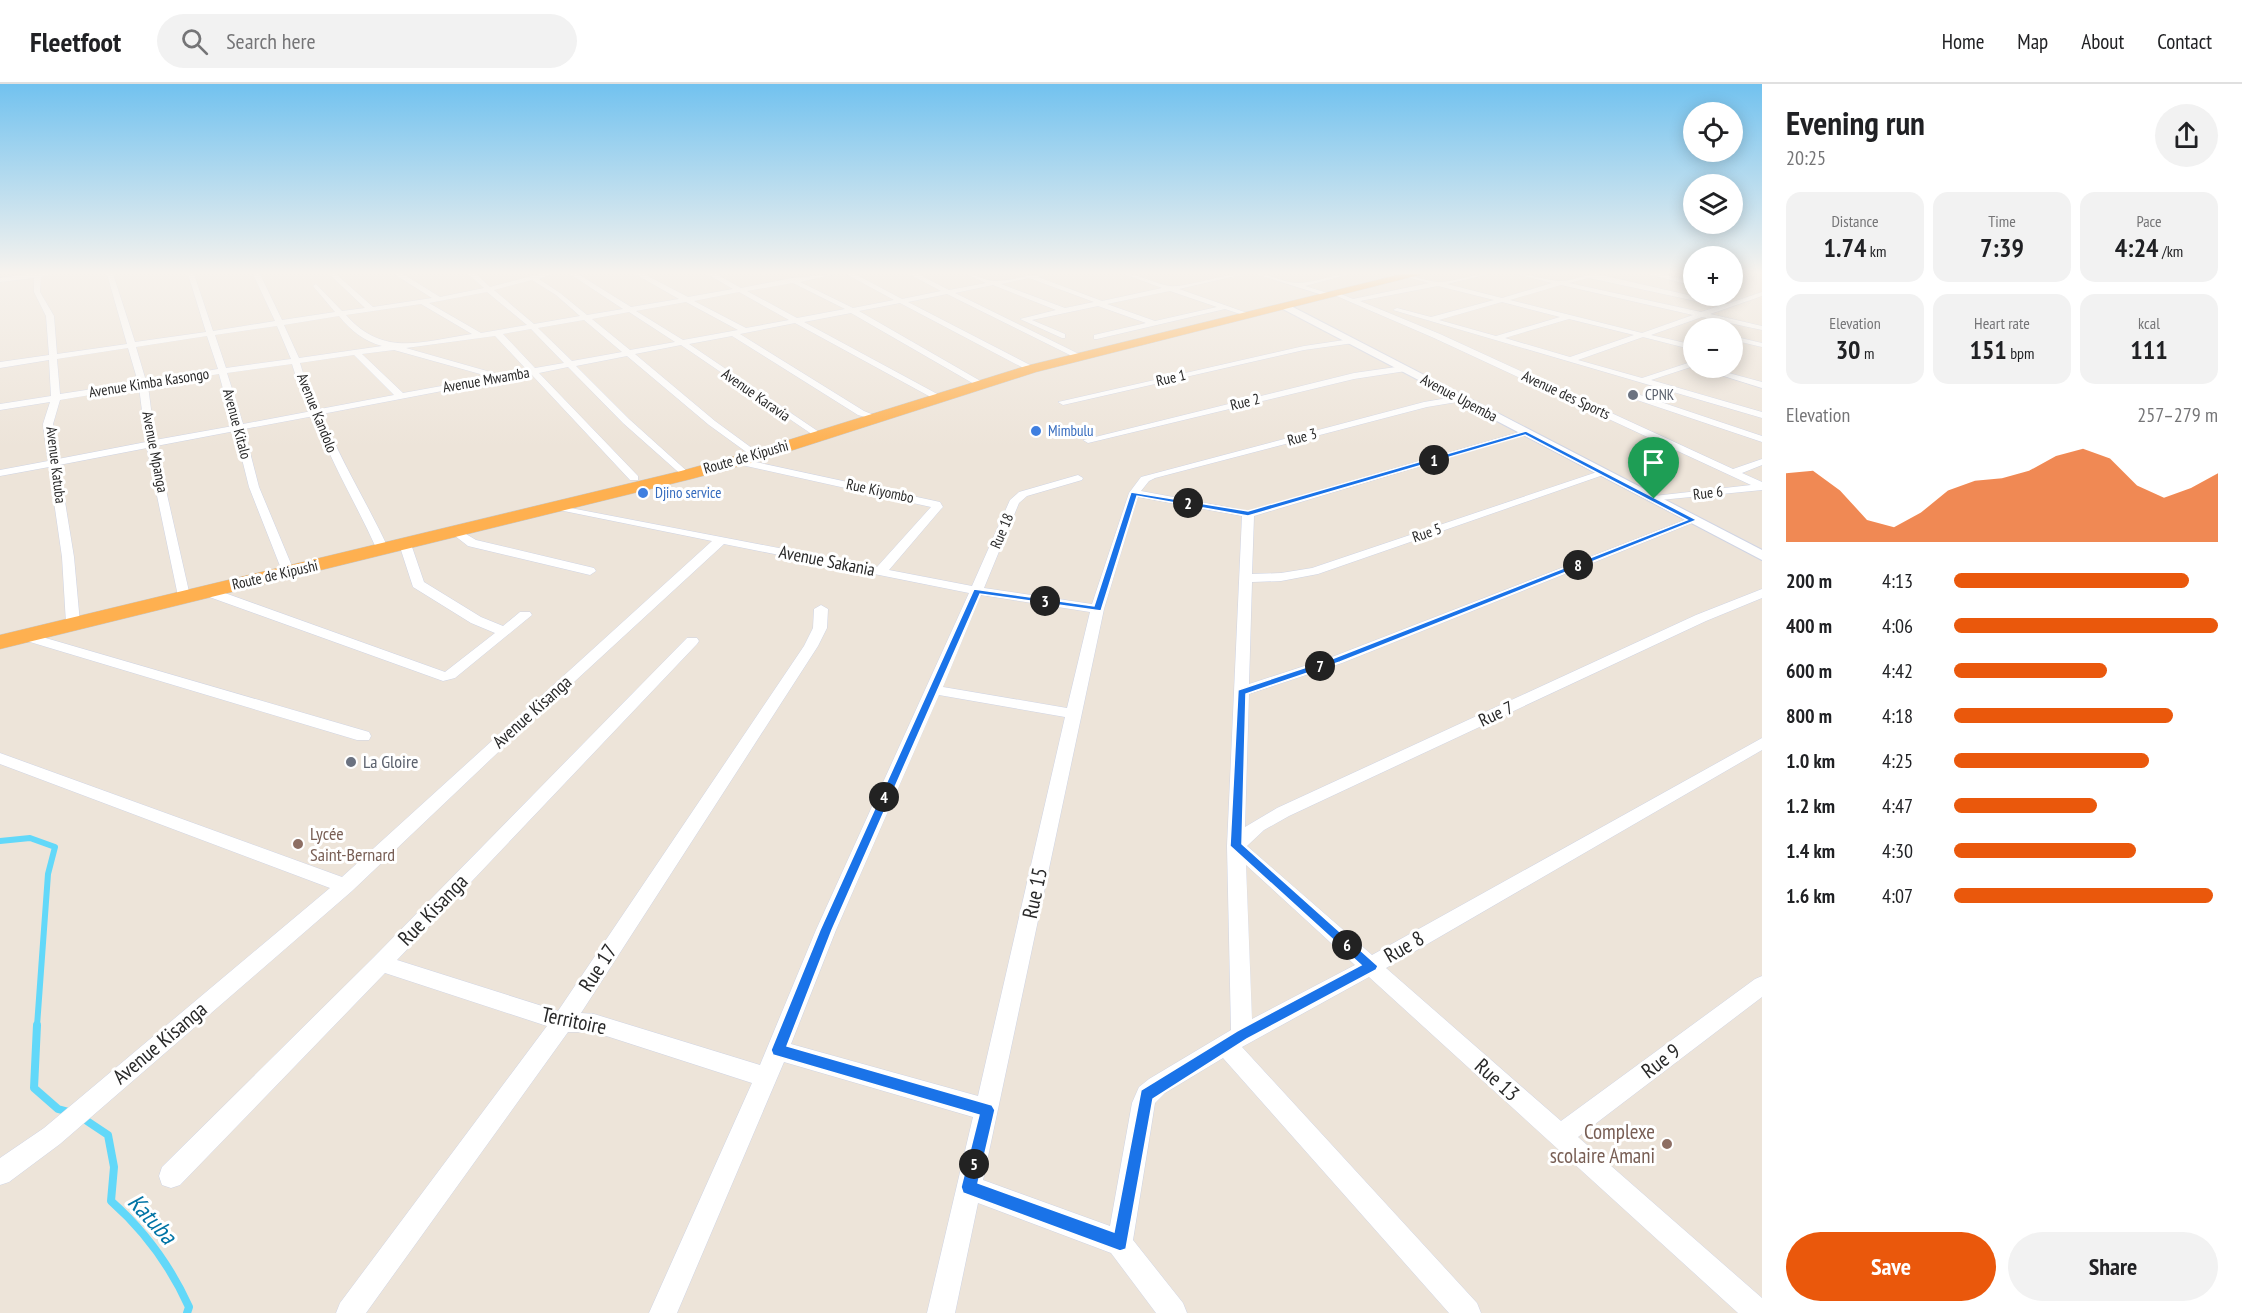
<!DOCTYPE html>
<meta charset="utf-8">
<style>
:root{--surface:#fff;--page:#f2f2f2;--text:#202124;--muted:#757577;--line:#e0e0e0;--accent:#ea580c}
body{margin:0;font-family:"PT Sans Narrow",sans-serif;background:var(--page);color:var(--text);height:100vh;display:flex;flex-direction:column;font-size:22px;white-space:nowrap}
*{box-sizing:border-box;margin:0}
p{font-size:20px;color:var(--muted)}
.icon{flex:none;width:33px;height:33px;fill:none;stroke:currentColor;stroke-width:2;stroke-linecap:round;stroke-linejoin:round}
.map{position:relative;flex:1;overflow:hidden}
.drawer{display:flex;flex-direction:column;background:var(--surface);width:480px}
.drawer>*{flex:none}
.tools{position:absolute;left:1683px;top:18px;display:grid;gap:12px}
.tools a{display:grid;place-items:center;width:60px;height:60px;border-radius:50%;background:var(--surface);box-shadow:0 3px 15px #0003;font-size:30px}
.pin{position:absolute;display:grid;place-items:center;width:51px;height:51px;color:#fff;margin:-62px -26px;border-radius:50% 50% 50% 0;rotate:-45deg;box-shadow:0 0 6px #0007}
.pin .icon{rotate:45deg}
.km{position:absolute;width:30px;height:30px;margin:-15px;border-radius:50%;background:#222;color:#fff;font-size:16px;line-height:30px;text-align:center}
.round{display:grid;place-items:center;flex:none;width:63px;height:63px;border-radius:32px;background:var(--page)}
.summary{display:flex;align-items:center;justify-content:space-between;height:102px;padding:0 24px}
h1{font-size:33px;font-weight:800;line-height:45px}
.stats{display:grid;grid-template-columns:repeat(3,1fr);gap:9px;height:102px;padding:6px 24px}
.stats div{display:grid;align-content:center;border-radius:15px;background:var(--page);text-align:center}
.stats b{font-size:26px;font-weight:800}
.stats small{font-size:16px;font-weight:400}
.stats p{font-size:16px}
.chart{height:168px;padding:12px 24px}
.chart p{display:flex;justify-content:space-between}
.chart svg{width:100%;height:108px;margin-top:6px;fill:var(--accent);opacity:.7}
.primary-button{display:flex;gap:12px;margin-top:auto;padding:12px 24px}
.primary-button a{flex:1;height:69px;border-radius:36px;background:var(--accent);color:#fff;font-size:24px;font-weight:800;line-height:69px;text-align:center}
.primary-button a+a{background:var(--page);color:var(--text)}
ul{padding:0 24px;list-style:none;font-size:20px}
li{display:grid;grid-template-columns:96px 72px 1fr;align-items:center;height:45px}
li i{height:15px;border-radius:8px;background:var(--accent)}
header{display:flex;align-items:center;gap:36px;box-sizing:border-box;height:84px;padding:0 30px;background:var(--surface);border-bottom:2px solid var(--line)}
header strong{font-size:28px}
nav{display:flex;gap:33px;margin-inline-start:auto;font-size:21px}
.search{width:420px;height:54px;background:var(--page);display:flex;align-items:center;gap:15px;box-sizing:border-box;padding:0 21px;border-radius:33px;color:var(--muted);font-size:22px}
main{display:flex;flex:1;min-height:0}
.map>svg:first-child{display:block}
</style>
<header>
<strong>Fleetfoot</strong>
<div class="search"><svg class="icon" aria-label="search" viewBox="0 0 24 24"><circle cx="10" cy="10" r="6"/><path d="M15 15l6 6"/></svg>Search here</div>
<nav><a>Home</a><a>Map</a><a>About</a><a>Contact</a></nav>
</header>
<main>
<div class="map">
<svg width="1762" height="1229" viewBox="0 0 1762 1229">
<rect width="100%" height="100%" fill="#ede4d9"/>
<g fill="none" stroke-linecap="round" stroke-linejoin="round">
<polyline stroke="#62d8f9" stroke-width="6" points="0,757 30,754 55,763 48,790 37,942"/>
<g stroke="#62d8f9" stroke-width="8">
<polyline points="37,941 34,1004 58,1025 69,1028"/>
<path d="M87,1037l21,14 6,32 -3,34c35,31 59,64 78,106l-2,6"/>
</g>
<g stroke="#cfd4e4" stroke-width="1">
<g id="minor">
<path d="M27,190h23l-9,3 -1,15 14,24 3,38 70,-10 -20,-70h6l22,68 71,-10 -18,-58h6l19,57 62,-10 -22,-47h7l22,46 53,-8 -22,-26 3,-2 26,27 23,-3 -36,-34h7l37,33 59,-9 -38,-24h9l37,23 44,-9 -16,-14h8l14,13 49,-13h13l-13,5 21,14 27,22 36,-6 -53,-35h8l53,33 48,-8 -44,-25h9l44,23 45,-8 -26,-15h9l25,14 51,-10 43,-4 -35,8 53,26 41,-8 -48,-26h9l47,25 39,-8 -32,-17h9l31,16 37,-7 -20,-9c11,0 19,7 29,7 17,0 33,-7 50,-7l-7,3 64,24 60,-13 -38,-14c17,0 30,10 46,12 15,2 52,-12 74,-12l-65,15 74,26 -4,2 -24,-8 -128,30h-3v-4l52,-12 -48,-17 -66,14 33,14v4h-3l-42,-19 36,-9 -63,-25 -38,8 126,62 1,2 -4,2 -131,-65 -39,8 126,65v4l-3,1 -131,-69 -41,8 125,72 1,2 -4,3 -130,-75 -47,9 137,74v4l-3,1 -143,-78 -55,11 124,77 15,6v4l-21,-6 -126,-79 -43,8 133,90 2,2 -5,3 -138,-94 -46,9 80,67 45,33v4l-4,1 -47,-34 -82,-69 -51,10 53,53 60,54 1,2 -5,3 -62,-55 -55,-56 -29,6 99,103v4h-8l-99,-106 -209,40c19,48 46,90 67,136l-6,4 -6,-4c-20,-45 -46,-87 -63,-134l-70,13 15,58 35,84 -6,4 -6,-4 -33,-84 -14,-56 -79,15 34,150 -6,4 -6,-4 -31,-148 -88,17 15,92 6,66 -7,4 -7,-4 -4,-66 -13,-90 -49,9v-6l48,-9 -5,-37 7,-22 -50,8v-6l51,-8 -2,-36 -49,8v-6l49,-7 -3,-39 -12,-24v-14l-34,4v-4zM1029,194l65,24 -29,6 -64,-24zM532,196l24,15 24,21 -46,8 -40,-34zM793,199l52,26 -48,9 -50,-27zM1170,207l47,16 -62,14 -48,-17zM487,208l40,33 -46,8 -52,-30zM739,208l50,28 -43,8 -52,-27zM686,218l52,28 -55,10 -47,-29zM421,220l51,30c-50,7 -88,24 -126,-19zM629,228l43,28 3,2 -45,8 -38,-31zM339,232c12,15 25,25 43,30l-83,12 -15,-33zM584,236l38,32 -50,9 -34,-33zM277,242l14,33 -65,9 -11,-33zM531,245l33,34 -29,5 -32,-34zM207,252l11,33 -72,12 -10,-34zM495,252l32,34 -26,5 -95,-27zM128,264l10,34 -78,12 -3,-35zM394,266l97,27 -88,16 -41,-39zM354,271l40,40 -74,14 -14,-26 -6,-20zM292,280l6,19 14,28 -69,13 -16,-51zM219,290l14,52 -78,14 -7,-54zM139,303l7,55 -88,17 -5,-35 7,-24z"/>
<path d="M1256,190c15,0 28,9 42,9 17,0 34,-9 52,-9l-45,12 26,8 -2,3z"/>
<path d="M1396,190c15,0 28,7 42,8 17,0 34,-8 51,-8l-42,10 55,14 50,-15 -36,-9c15,0 28,6 43,7 12,1 25,-7 38,-7l130,30 35,-12v4l-52,18 52,12v4l-60,-13 -51,18 43,10v5l-51,-13 -65,23 64,18 52,-17v5l-43,14 111,32v6l-369,-108 4,-2 34,9 63,-17 -56,-14 -78,15 80,33 293,135 29,-10v6l-20,8 20,9v8l-112,11v-4l4,-1 97,-11 -317,-147 -102,-44 4,-2 17,7 76,-16zM1588,194h1l130,28 -18,6 -132,-29zM1561,201l132,30 -51,18 -132,-33zM1502,218l58,15 -64,19 -57,-16zM1569,235l65,16 -64,22 -65,-19z"/>
<polygon points="1648,190 1662,190 1694,198 1694,202"/>
<polygon points="1732,252 1762,259 1762,263 1732,256"/>
<polygon points="1351,255 1354,255 1354,259 1304,266 1063,321 1058,318 1304,262"/>
<polygon points="1403,282 1406,283 1406,287 1354,295 1088,359 1083,356 1354,289"/>
<polygon points="1698,284 1710,284 1762,298 1762,304"/>
<polygon points="1631,310 1637,310 1762,352 1762,358 1631,314"/>
<path d="M1460,312l5,3 -2,2 -36,6 -272,71 -6,3 -8,10 107,20 275,-80 8,2 -277,83 -2,58 29,-1 31,-5 288,-97 9,2 -291,101 -37,7 -29,1 -3,102 83,-27 358,-139h8l2,2 -358,143 -93,31 -4,133 32,-19 419,-193 66,-26v9l-56,23 -417,195 -25,14 -17,16 125,109 390,-217v12l-376,218 175,153 194,-142 7,-3v21l-184,140 184,161v15h-24l-369,-336 -127,70 235,256 4,10h-32l-226,-255 -58,35 -10,10 -22,137 50,63 4,10h-31l-45,-60 -133,-50 -23,110h-28l46,-196 -189,-55 -107,251h-28l103,-230 -158,-51h-26l-202,281h-30l4,-10 207,-277 -162,-53 -205,212 -9,3 -9,-3 -3,-9 3,-9 212,-210 313,-319h10l2,3 -2,3 -300,316 161,51 246,-365 9,-18 1,-19 7,-4 7,4 -1,19 -9,18 -237,367 13,1 166,51 56,-135 153,-337 -245,-49 -213,196 -159,151 -292,253 -51,38 -9,3v-27l44,-30 286,-240 -330,-124v-11l342,124 370,-336 -153,-31 -6,-3 2,-2 322,62 54,-60 -198,-44 -1,-2 5,-3 203,44 3,5 -2,2 -52,61 83,16 38,-86 9,-8 59,-17 5,3 -1,2 -55,16 -8,7 -35,85 108,16 37,-111 12,-16 283,-75zM1138,413l104,19 -15,330 4,184 -82,49 -10,8 -7,16 -22,123 -127,-46 121,-571zM981,511l109,17 -23,96 -124,-21zM939,611l126,22 -87,379 -187,-52 45,-114zM1246,781l109,100 -103,54z"/>
<polygon points="456,444 476,456 594,484 596,487 590,491 468,462 450,448"/>
<polygon points="405,456 411,460 424,498 481,533 503,542 520,528 530,528 532,531 455,594 443,597 201,510 200,507 201,504 211,504 445,588 495,549 471,539 413,503 399,460"/>
<polygon points="25,548 369,648 371,652 369,656 357,656 20,555 18,552"/>
</g>
</g>
<g stroke="#cfd4e4" stroke-width="2">
<polygon id="tertiary" points="1281,220 1287,220 1762,466 1762,476 1281,224"/>
</g>
<g stroke="#c7c7c7" stroke-width="1">
<polygon id="trunk" points="1402,190 1423,190 1036,288 762,376 691,395 0,565 0,551 681,387 750,368 1026,282"/>
</g>
<use href="#minor" fill="#fff" fill-rule="evenodd"/>
<use href="#tertiary" fill="#fff" fill-rule="evenodd"/>
<use href="#trunk" fill="#feb050" fill-rule="evenodd"/>
</g>
<linearGradient id="sky" x2="0" y2="1"><stop stop-color="#72c2ef"/><stop offset="0.52" stop-color="#f7f3ee"/><stop offset="1" stop-color="#f7f3ee" stop-opacity="0"/></linearGradient>
<rect width="1762" height="363" fill="url(#sky)"/>
<path fill="#1a73e8" stroke="#fff" stroke-width="1.5" fill-rule="evenodd" d="M1526,347l171,89 -357,142 -94,32 -4,150 136,122 -2,4 -129,69 -94,60 -27,150 -6,2 -157,-58 -2,-6 18,-72 -206,-60 -2,-5 49,-120 154,-341 120,17 37,-114 117,19zM1525,351l162,85 -353,138 -96,32 -8,156 131,119 -124,66 -96,59 -27,142 -136,-49 17,-73 -3,-5 -205,-59 45,-116 148,-336 121,17 36,-115 111,20z"/>
<g fill="#6b7280" stroke="#fff" stroke-width="2">
<circle cx="1633" cy="311" r="6"/>
<circle cx="351" cy="678" r="6"/>
</g>
<g fill="#3f7fe0" stroke="#fff" stroke-width="2">
<circle cx="1036" cy="347" r="6"/>
<circle cx="643" cy="409" r="6"/>
</g>
<g fill="#8d6e63" stroke="#fff" stroke-width="2">
<circle cx="298" cy="760" r="6"/>
<circle cx="1667" cy="1060" r="6"/>
</g>
<g text-anchor="middle" stroke-width="6" stroke-linejoin="round" paint-order="stroke">
<g font-size="15" fill="#292929" stroke="#fff">
<text transform="translate(1171 294) rotate(-13)" y="5">Rue 1</text>
<text transform="translate(486 296) rotate(-10)" y="5">Avenue Mwamba</text>
<text transform="translate(149 299) rotate(-9)" y="5">Avenue Kimba Kasongo</text>
<text transform="translate(756 311) rotate(35)" y="5">Avenue Karavia</text>
<text transform="translate(1566 311) rotate(25)" y="5">Avenue des Sports</text>
<text transform="translate(1459 314) rotate(28)" y="5">Avenue Upemba</text>
<text transform="translate(1245 318) rotate(-14)" y="5">Rue 2</text>
<text transform="translate(317 329) rotate(68)" y="5">Avenue Kandolo</text>
<text transform="translate(237 340) rotate(75)" y="5">Avenue Kitalo</text>
<text transform="translate(1302 353) rotate(-15)" y="5">Rue 3</text>
<text transform="translate(155 368) rotate(79)" y="5">Avenue Mpanga</text>
<text transform="translate(746 373) rotate(-16)" y="5">Route de Kipushi</text>
<text transform="translate(56 381) rotate(83)" y="5">Avenue Katuba</text>
<text transform="translate(880 407) rotate(12)" y="5">Rue Kiyombo</text>
<text transform="translate(1708 409) rotate(-7)" y="5">Rue 6</text>
<text transform="translate(1002 447) rotate(-67)" y="5">Rue 18</text>
<text transform="translate(1427 449) rotate(-19)" y="5">Rue 5</text>
<text transform="translate(275 491) rotate(-13)" y="5">Route de Kipushi</text>
</g>
<g font-size="15" fill="#5b616d" stroke="#fff" text-anchor="start">
<text x="1645" y="316">CPNK</text>
</g>
<g font-size="15" fill="#366cbe" stroke="#fff" text-anchor="start">
<text x="1048" y="352">Mimbulu</text>
<text x="655" y="414">Djino service</text>
</g>
<g font-size="18" fill="#292929" stroke="#fff">
<text transform="translate(827 477) rotate(11)" y="6">Avenue Sakania</text>
<text transform="translate(532 628) rotate(-42)" y="6">Avenue Kisanga</text>
<text transform="translate(1496 630) rotate(-25)" y="6">Rue 7</text>
</g>
<g font-size="18" fill="#5b616d" stroke="#fff" text-anchor="start">
<text x="363" y="684">La Gloire</text>
</g>
<g font-size="18" fill="#785e54" stroke="#fff" text-anchor="start">
<text x="310" y="756">Lycée<tspan x="310" dy="21">Saint-Bernard</tspan></text>
</g>
<g font-size="21" fill="#292929" stroke="#fff">
<text transform="translate(1035 809) rotate(-78)" y="7">Rue 15</text>
<text transform="translate(433 826) rotate(-46)" y="7">Rue Kisanga</text>
<text transform="translate(1404 863) rotate(-30)" y="7">Rue 8</text>
<text transform="translate(598 884) rotate(-57)" y="7">Rue 17</text>
<text transform="translate(574 937) rotate(12)" y="7">Territoire</text>
<text transform="translate(160 959) rotate(-40)" y="7">Avenue Kisanga</text>
<text transform="translate(1661 977) rotate(-37)" y="7">Rue 9</text>
<text transform="translate(1497 996) rotate(42)" y="7">Rue 13</text>
</g>
<g font-size="21" fill="#785e54" stroke="#fff" text-anchor="end">
<text x="1655" y="1055">Complexe<tspan x="1655" dy="24">scolaire Amani</tspan></text>
</g>
<g font-size="24" font-style="italic" fill="#0174a5" stroke="#fff">
<text transform="translate(152 1135) rotate(47)" y="8">Katuba</text>
</g>
</g>
</svg>
<div class="tools">
<a><svg class="icon" aria-label="locate" viewBox="0 0 24 24"><circle cx="12" cy="12" r="6"/><path d="M12 2v4M12 18v4M2 12h4M18 12h4"/></svg></a>
<a><svg class="icon" aria-label="layers" viewBox="0 0 24 24"><path d="M12 4l9 5-9 5-9-5zM3 14l9 5 9-5"/></svg></a>
<a>+</a>
<a>−</a>
</div>
<div class="pin" style="left:1654px;top:415px;background:#1e9e55"><svg class="icon" aria-label="arrive" viewBox="0 0 24 24"><path d="M6 21V4h12l-3 4 3 4H6"/></svg></div>
<b class="km" style="left:1434px;top:376px">1</b>
<b class="km" style="left:1188px;top:419px">2</b>
<b class="km" style="left:1045px;top:517px">3</b>
<b class="km" style="left:884px;top:713px">4</b>
<b class="km" style="left:974px;top:1080px">5</b>
<b class="km" style="left:1347px;top:861px">6</b>
<b class="km" style="left:1320px;top:582px">7</b>
<b class="km" style="left:1578px;top:481px">8</b>
</div>
<section class="drawer">
<div class="summary"><div><h1>Evening run</h1><p>20:25</p></div><a class="round"><svg class="icon" aria-label="share" viewBox="0 0 24 24"><path d="M12 15V3M7 8l5-5 5 5M5 13v7h14v-7"/></svg></a></div>
<div class="stats">
<div><p>Distance</p><b>1.74<small> km</small></b></div>
<div><p>Time</p><b>7:39</b></div>
<div><p>Pace</p><b>4:24<small> /km</small></b></div>
</div>
<div class="stats">
<div><p>Elevation</p><b>30<small> m</small></b></div>
<div><p>Heart rate</p><b>151<small> bpm</small></b></div>
<div><p>kcal</p><b>111</b></div>
</div>
<div class="chart"><p><span>Elevation</span>257–279 m</p>
<svg viewBox="0 0 160 44" preserveAspectRatio="none"><path d="M0 44V16L10 15L20 23L30 35L40 38L50 32L60 23L70 19L80 18L90 15L100 9L110 6L120 10L130 21L140 26L150 22L160 16V44z"/></svg>
</div>
<ul>
<li><b>200 m</b>4:13<i style="width:89%"></i></li>
<li><b>400 m</b>4:06<i style="width:100%"></i></li>
<li><b>600 m</b>4:42<i style="width:58%"></i></li>
<li><b>800 m</b>4:18<i style="width:83%"></i></li>
<li><b>1.0 km</b>4:25<i style="width:74%"></i></li>
<li><b>1.2 km</b>4:47<i style="width:54%"></i></li>
<li><b>1.4 km</b>4:30<i style="width:69%"></i></li>
<li><b>1.6 km</b>4:07<i style="width:98%"></i></li>
</ul>
<div class="primary-button"><a>Save</a><a>Share</a></div>
</section>
</main>
